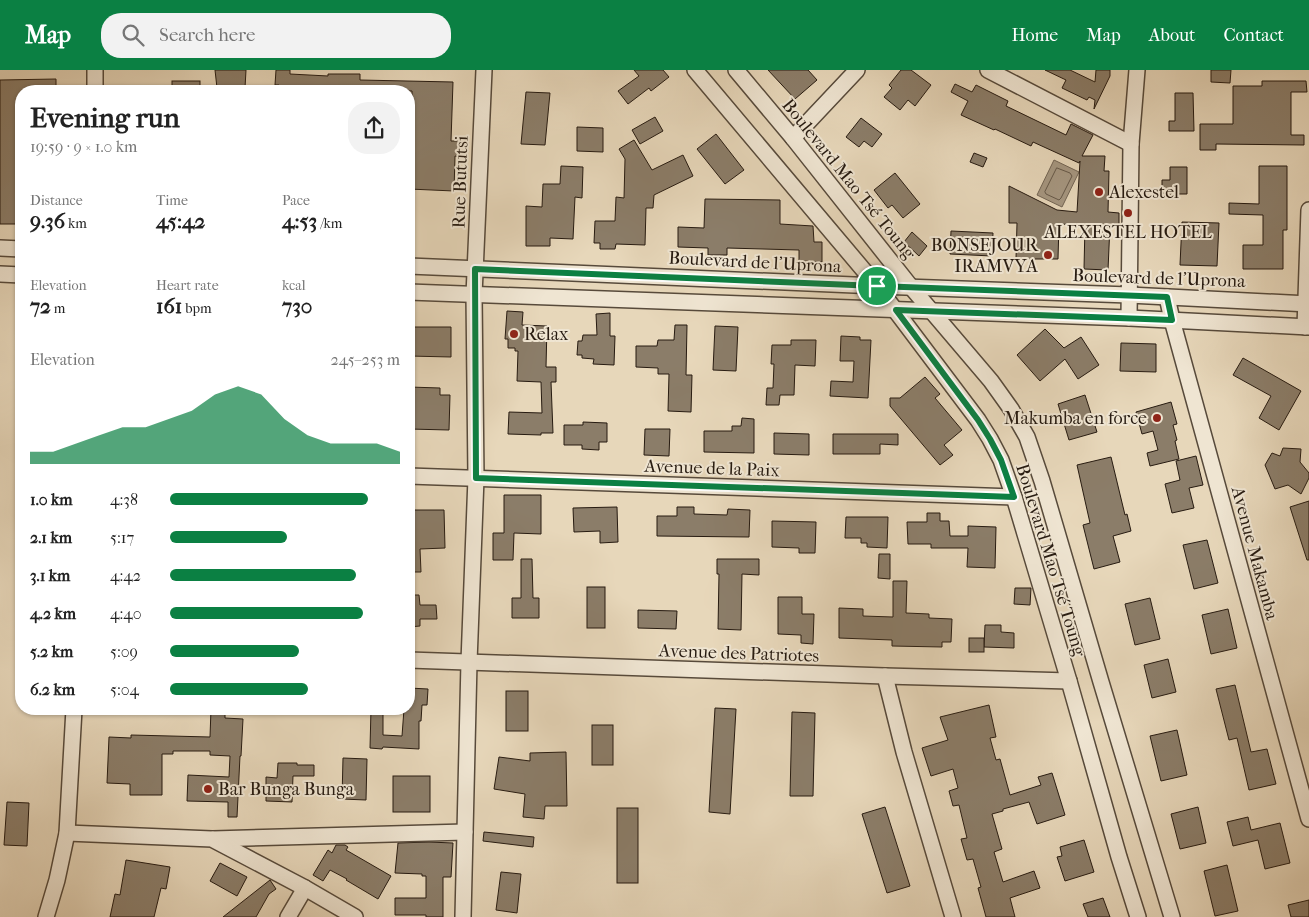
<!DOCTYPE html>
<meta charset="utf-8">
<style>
:root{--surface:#fff;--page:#f2f2f2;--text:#222;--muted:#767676;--accent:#0b8043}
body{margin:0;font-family:"IM FELL French Canon",serif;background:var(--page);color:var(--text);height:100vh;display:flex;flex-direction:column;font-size:19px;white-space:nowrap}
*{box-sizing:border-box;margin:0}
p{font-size:16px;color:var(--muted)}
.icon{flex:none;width:28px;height:28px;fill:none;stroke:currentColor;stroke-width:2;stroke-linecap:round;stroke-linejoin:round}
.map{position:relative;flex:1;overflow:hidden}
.drawer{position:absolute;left:15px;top:15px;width:400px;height:630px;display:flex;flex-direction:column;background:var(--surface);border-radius:20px;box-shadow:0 1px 4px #0004}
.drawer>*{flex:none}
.pin{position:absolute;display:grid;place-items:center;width:42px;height:42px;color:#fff;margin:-21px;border:2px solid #fff;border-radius:50%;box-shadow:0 1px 5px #0007}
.round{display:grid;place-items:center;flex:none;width:52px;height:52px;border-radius:20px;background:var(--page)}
.head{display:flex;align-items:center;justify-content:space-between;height:85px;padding:0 15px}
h1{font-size:28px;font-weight:800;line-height:38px}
.stats{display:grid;grid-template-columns:repeat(3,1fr);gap:8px;height:85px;padding:5px 15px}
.stats div{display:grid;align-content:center}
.stats b{font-size:21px;font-weight:800}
.stats small{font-size:14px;font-weight:400}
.stats p{font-size:14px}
.chart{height:140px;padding:10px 15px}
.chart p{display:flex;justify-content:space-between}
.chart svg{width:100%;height:90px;margin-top:5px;fill:var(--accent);opacity:.7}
ul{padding:0 15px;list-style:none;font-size:16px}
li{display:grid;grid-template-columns:80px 60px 1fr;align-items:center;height:38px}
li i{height:12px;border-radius:6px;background:var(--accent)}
header{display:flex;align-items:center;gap:30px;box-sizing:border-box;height:70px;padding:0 25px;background:var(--accent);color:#fff}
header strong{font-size:24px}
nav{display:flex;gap:28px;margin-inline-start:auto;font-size:18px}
.search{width:350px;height:45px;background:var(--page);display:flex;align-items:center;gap:12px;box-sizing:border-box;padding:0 18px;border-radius:20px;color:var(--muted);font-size:19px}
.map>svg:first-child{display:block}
</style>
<header>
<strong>Map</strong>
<div class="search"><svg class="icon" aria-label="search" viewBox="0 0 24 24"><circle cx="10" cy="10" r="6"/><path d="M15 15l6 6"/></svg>Search here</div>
<nav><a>Home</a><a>Map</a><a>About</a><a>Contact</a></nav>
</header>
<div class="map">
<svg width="1309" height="847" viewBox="0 0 1309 847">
<rect width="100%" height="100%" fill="#e7d7ba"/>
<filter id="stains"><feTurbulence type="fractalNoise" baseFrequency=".004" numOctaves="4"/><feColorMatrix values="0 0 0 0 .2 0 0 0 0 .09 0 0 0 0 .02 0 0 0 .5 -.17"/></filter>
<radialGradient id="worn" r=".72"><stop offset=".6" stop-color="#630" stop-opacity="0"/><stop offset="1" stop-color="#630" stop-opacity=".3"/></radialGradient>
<polygon fill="#a69781" stroke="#736554" points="1054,90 1079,102 1062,137 1037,125"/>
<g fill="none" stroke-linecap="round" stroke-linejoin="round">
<polygon stroke="#665949" stroke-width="1" points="1057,98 1070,103 1072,106 1061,128 1059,130 1046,124 1045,122"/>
</g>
<g fill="#8b7d69" stroke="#271b11">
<polygon points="215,0 246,0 245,18 217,18"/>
<polygon points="276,0 290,0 290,4 328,6 328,4 360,4 360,10 453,12 451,71 460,71 460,87 455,86 454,121 409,119 409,71 411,72 412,21 279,21 279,15 275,15"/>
<polygon points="634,0 663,0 669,7 651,21 649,18 628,34 618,21 639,6"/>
<polygon points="768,0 808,0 817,10 795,29"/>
<polygon points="901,0 911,0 931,15 915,36 908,30 900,40 884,27 892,18 889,15"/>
<polygon points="1045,0 1070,0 1095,12 1096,0 1110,0 1110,6 1094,39 1095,30 1089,27 1087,30 1062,18 1066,10"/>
<polygon points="1211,0 1231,0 1230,13 1211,12"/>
<polygon points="56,9 56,21 21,21 21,154 0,154 0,10"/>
<rect x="172" y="11" width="28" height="10"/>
<polygon points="1262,11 1306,11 1307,22 1291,22 1291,65 1304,65 1304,75 1216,74 1216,80 1200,80 1200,54 1233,54 1233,16 1262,16"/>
<polygon points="955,14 972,22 976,15 1008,31 1006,36 1066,65 1071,54 1093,65 1082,86 1105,86 1104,101 1109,101 1108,142 1119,143 1119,156 1110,155 1108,200 1084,199 1085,155 1059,154 1058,189 1016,189 1017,153 1009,153 1009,116 1057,140 1077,142 1080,91 1079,93 1033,72 1031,76 995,59 994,60 961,45 968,31 951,22"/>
<polygon points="526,22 550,23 545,75 521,74"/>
<polygon points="1175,23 1193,23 1194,61 1169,61 1169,51 1175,51"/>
<polygon points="655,47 663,61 640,74 632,60"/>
<polygon points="861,48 882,64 872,77 864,71 859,77 846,67"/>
<polygon points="577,57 603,58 603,82 577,81"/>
<polygon points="716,64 744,100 725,114 697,79"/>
<polygon points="634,70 652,100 683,85 693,106 654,125 653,138 646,138 645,175 616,174 615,179 600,179 600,173 594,173 595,151 615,151 616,127 624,128 625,89 619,79"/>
<polygon points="974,83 987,88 983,97 970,92"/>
<polygon points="561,96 583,97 582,128 575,127 573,169 550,168 550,176 526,176 526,136 542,137 543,114 560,114"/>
<polygon points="1259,96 1287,96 1287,160 1283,160 1283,199 1243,199 1243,175 1263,175 1263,145 1229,144 1229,133 1259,134"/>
<polygon points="1170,97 1187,97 1187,124 1162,124 1162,110 1170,110"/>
<polygon points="895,103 920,134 903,148 892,135 888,138 874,120"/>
<polygon points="705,129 780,130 780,154 813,156 814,172 822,172 822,192 799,191 799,180 727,178 727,185 708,185 708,178 678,177 678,157 704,158"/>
<polygon points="1182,152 1219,153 1217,196 1180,195"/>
<polygon points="951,161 993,163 992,186 950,184"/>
<polygon points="912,162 927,176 919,186 904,172"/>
<polygon points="507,241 523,242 522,255 547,256 546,297 556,297 556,312 551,312 553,363 541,363 541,365 508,364 509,342 542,343 541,312 517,311 518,281 515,281 515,278 508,278 508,269 505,269"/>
<polygon points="610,243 610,266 615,266 614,295 593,294 594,289 582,288 582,285 577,285 578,271 582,271 583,265 597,265 596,244"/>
<polygon points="675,255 687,255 686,305 692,305 691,342 668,341 669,304 658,304 658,298 636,297 636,276 657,276 658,270 674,270"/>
<polygon points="715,256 738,257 736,301 713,300"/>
<polygon points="409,257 451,257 451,287 409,286"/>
<polygon points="1045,259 1064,278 1081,267 1099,295 1078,309 1065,289 1040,311 1017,285"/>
<polygon points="841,266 860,267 860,270 871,270 868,328 830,326 831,311 853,312 854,291 840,291"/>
<polygon points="791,270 816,270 815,296 795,295 794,325 780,325 779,335 766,335 767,318 773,318 774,294 771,294 772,275 791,275"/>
<polygon points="1121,273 1156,274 1156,302 1120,301"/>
<polygon points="1243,288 1301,321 1279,360 1259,348 1271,326 1233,305"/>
<polygon points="925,307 940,324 935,328 962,360 944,375 953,385 940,395 890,336 890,328 900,328"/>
<polygon points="409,317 440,318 440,325 450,325 449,360 409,359"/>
<polygon points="1085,325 1097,362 1069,370 1058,334"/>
<polygon points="1171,332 1177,354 1173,355 1177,370 1175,371 1179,389 1150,396 1147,383 1158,380 1153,361 1142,364 1136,342"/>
<polygon points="742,348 754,349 754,383 704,382 704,361 732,361 732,356 741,356"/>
<polygon points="583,352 607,353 607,372 599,372 599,380 582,379 582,375 564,375 564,355 583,355"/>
<polygon points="645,359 670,359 669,386 644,385"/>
<polygon points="774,363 809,364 809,385 774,384"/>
<polygon points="833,364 898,364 898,375 880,374 880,384 833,384"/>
<polygon points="1283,378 1301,379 1300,392 1309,403 1309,408 1301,424 1288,415 1275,419 1265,395 1272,383 1280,386"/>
<polygon points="1196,386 1203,415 1189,418 1194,438 1172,443 1165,414 1180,410 1176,391"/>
<polygon points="1111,387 1125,445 1127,444 1131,461 1113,466 1120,492 1094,499 1083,455 1090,453 1077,395"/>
<polygon points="504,425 541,425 541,464 514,463 513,490 493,490 493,463 504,463"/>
<polygon points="1309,431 1309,490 1307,490 1290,437"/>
<polygon points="617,437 618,472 600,473 600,461 574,462 573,438"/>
<polygon points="677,437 694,437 694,444 727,445 728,439 750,440 749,467 657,466 657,446 677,446"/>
<polygon points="409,440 444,440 445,478 420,479 421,502 409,502"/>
<polygon points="927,443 940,443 940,451 949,451 950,466 968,466 968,456 996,457 995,498 967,497 968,478 931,478 931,474 908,474 907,452 927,452"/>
<polygon points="846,447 888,447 887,478 867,477 867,473 861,473 861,468 845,468"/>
<polygon points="772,451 816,452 815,483 799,483 799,478 772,477"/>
<polygon points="1207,470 1218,513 1194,519 1183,475"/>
<polygon points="879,484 890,484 890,509 878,508"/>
<polygon points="521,489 532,489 533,528 539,528 539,548 512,548 512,528 521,528"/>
<polygon points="717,489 759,489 759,505 742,504 741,560 718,559 719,504 717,504"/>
<polygon points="893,511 907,511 906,543 929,544 929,548 952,549 951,572 942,572 942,577 892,576 892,570 839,568 839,538 863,539 863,546 893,547"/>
<rect x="587" y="517" width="18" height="41"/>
<polygon points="1015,518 1031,518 1030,535 1014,534"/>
<polygon points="409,525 419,525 420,535 436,535 437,549 420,549 420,556 409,557"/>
<polygon points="778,527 802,527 802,544 814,544 813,574 801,573 801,565 778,564"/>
<polygon points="1150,528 1160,569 1135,575 1125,534"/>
<polygon points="1228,539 1237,578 1211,584 1202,545"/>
<polygon points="638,540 677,541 676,559 638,558"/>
<polygon points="985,555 1001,555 1001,562 1014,563 1014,578 984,577"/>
<rect x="969" y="568" width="15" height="14"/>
<polygon points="1168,589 1176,622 1152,628 1144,595"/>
<polygon points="1235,615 1251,682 1267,679 1276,714 1249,720 1237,668 1229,670 1216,619"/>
<polygon points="409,618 428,619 427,635 422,635 421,651 419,651 419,679 383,677 382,679 370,678 371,639 383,639 383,665 402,666 404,639 409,639"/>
<rect x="506" y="621" width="22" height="40"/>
<polygon points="989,635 996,667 990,668 996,690 1000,689 1010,725 1041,715 1038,707 1052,703 1065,745 1037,754 1029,732 1003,739 1003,741 992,744 1002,779 994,782 1003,812 1034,801 1040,818 1010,828 1015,847 986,847 978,818 981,817 973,789 967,790 961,769 967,768 959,735 953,736 949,721 958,718 953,699 931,706 922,678 948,670 940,647"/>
<polygon points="715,638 736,639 730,744 709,742"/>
<polygon points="211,639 225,639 225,648 243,649 241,686 240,686 237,747 228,747 228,732 187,731 188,705 229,707 230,686 210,685 210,681 173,681 173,684 162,684 162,725 130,725 130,714 107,713 109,667 131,668 131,665 210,667"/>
<polygon points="792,642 815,643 813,726 790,726"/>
<rect x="592" y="655" width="21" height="40"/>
<polygon points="1177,660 1187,705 1161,711 1150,666"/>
<polygon points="566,682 567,736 545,736 544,749 523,747 525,724 494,719 499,687 530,691 530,683"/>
<polygon points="343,688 367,689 366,730 342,729"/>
<polygon points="278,693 297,693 297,695 314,695 314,706 293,706 292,732 266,731 266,707 277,708"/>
<rect x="393" y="706" width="37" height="36"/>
<polygon points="7,732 29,733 27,776 4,775"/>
<polygon points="885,737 910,816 887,823 862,744"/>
<polygon points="1198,737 1206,773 1180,779 1171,744"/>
<rect x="617" y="738" width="21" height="75"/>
<polygon points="1248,747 1251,760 1280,753 1290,793 1265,799 1258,770 1233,776 1227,752"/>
<polygon points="484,762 534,767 533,777 483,771"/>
<polygon points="1084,770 1094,802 1065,811 1057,787 1062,786 1060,777"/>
<polygon points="429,772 453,773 451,807 443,807 443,847 426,847 426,845 395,845 395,828 426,828 426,806 422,806 422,804 395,803 398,773"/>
<polygon points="336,775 345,775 348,777 346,780 391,806 378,829 346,810 347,809 330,800 323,811 313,805 328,780 332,783"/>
<polygon points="126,790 170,797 166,819 161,818 154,847 110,847 115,824 120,825"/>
<polygon points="220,793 247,807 237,826 210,811"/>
<polygon points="1227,795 1238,841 1215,846 1204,801"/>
<polygon points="501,802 521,804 517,843 496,840"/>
<polygon points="270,810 276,819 269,824 256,847 223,847"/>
<polygon points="1103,828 1110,847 1088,847 1083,834"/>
<polygon points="1309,830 1309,847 1291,847 1288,835"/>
</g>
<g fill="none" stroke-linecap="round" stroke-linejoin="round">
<g stroke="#574a3b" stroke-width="18">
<g id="minor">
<polyline points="695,0 877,216 978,350 990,369 1001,390 1014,427 1069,611 1119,787 1138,847"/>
<polyline points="736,0 793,68 911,217 991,311 1011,339 1027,367 1042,411 1101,612 1172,847"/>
<polyline points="988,0 1131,74"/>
<polyline points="95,21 95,0"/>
<polyline points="793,68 857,0"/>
<polyline points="0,178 21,179"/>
<polyline points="409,196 877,216 1129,225 1309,234"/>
<polyline points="0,204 21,205"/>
<polyline points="409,222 1129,248 1309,257"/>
<polyline points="1167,227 1172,250 1309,749"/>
<polyline points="1129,248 1131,74 1137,0"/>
<polyline points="1305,257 1309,140"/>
<polyline points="409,406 1014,427"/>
<polyline points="409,590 885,606 1069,611"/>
<polyline points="885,606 904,682 953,847"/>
<polyline points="67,763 212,769 305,818 355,847"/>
<polyline points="213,769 465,762"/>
<polyline points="46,847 57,810 67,763 74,639"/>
<polyline points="288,847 305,818"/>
<polyline points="463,847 469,592 476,408 474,225 484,0"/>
</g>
</g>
<use href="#minor" stroke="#efe5d2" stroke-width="15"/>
</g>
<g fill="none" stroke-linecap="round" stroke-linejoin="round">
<g stroke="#fff" stroke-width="10">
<polygon id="route" points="475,199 877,216 1167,227 1172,250 896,240 978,350 990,369 1001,390 1014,427 476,408"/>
</g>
<use href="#route" stroke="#0b8043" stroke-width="6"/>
</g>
<g fill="#8f2418" stroke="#efe5d2" stroke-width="2">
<circle cx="1099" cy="122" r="5"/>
<circle cx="1128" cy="143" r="5"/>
<circle cx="1048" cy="185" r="5"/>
<circle cx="514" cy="264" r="5"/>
<circle cx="1157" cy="348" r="5"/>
<circle cx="208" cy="719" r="5"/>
</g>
<g text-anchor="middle" stroke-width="4" stroke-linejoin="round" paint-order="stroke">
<g font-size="18" fill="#271b11" stroke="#efe5d2">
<text transform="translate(849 109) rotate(51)" y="6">Boulevard Mao Tsé Toung</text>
<text transform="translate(460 112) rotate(-88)" y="6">Rue Bututsi</text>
<text transform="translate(755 192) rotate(3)" y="6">Boulevard de l'Uprona</text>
<text transform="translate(1159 208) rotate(2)" y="6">Boulevard de l'Uprona</text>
<text transform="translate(712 398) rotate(2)" y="6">Avenue de la Paix</text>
<text transform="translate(1255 483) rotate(75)" y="6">Avenue Makamba</text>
<text transform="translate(1051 490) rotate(73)" y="6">Boulevard Mao Tsé Toung</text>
<text transform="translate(739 583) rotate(2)" y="6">Avenue des Patriotes</text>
</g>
<g font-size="18" fill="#271b11" stroke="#efe5d2" text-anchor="start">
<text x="1109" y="128">Alexestel</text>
<text x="1128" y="168" text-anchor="middle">ALEXESTEL HOTEL</text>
<text x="1038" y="181" text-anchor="end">BONSEJOUR<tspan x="1038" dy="21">IRAMVYA</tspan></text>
<text x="524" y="270">Relax</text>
<text x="1147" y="354" text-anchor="end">Makumba en force</text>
<text x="218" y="725">Bar Bunga Bunga</text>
</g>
</g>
<rect width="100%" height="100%" filter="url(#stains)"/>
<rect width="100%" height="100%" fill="url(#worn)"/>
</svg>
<div class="pin" style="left:877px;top:216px;background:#1e9e55"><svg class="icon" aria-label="arrive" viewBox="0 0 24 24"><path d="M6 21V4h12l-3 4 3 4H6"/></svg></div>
<section class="drawer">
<div class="head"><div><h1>Evening run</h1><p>19:59 · 9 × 1.0 km</p></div><a class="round"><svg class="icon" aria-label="share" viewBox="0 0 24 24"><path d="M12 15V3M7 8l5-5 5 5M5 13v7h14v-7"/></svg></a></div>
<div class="stats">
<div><p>Distance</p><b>9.36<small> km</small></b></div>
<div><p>Time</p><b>45:42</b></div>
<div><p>Pace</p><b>4:53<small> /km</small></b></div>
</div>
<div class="stats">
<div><p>Elevation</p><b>72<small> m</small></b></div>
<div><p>Heart rate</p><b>161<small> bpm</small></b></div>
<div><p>kcal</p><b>730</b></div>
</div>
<div class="chart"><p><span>Elevation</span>245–253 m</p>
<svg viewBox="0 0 160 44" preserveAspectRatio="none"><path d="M0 44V38L10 38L20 34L30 30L40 26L50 26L60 22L70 18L80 10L90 6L100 10L110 22L120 30L130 34L140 34L150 34L160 38V44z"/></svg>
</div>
<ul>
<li><b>1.0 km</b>4:38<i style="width:86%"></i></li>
<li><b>2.1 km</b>5:17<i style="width:51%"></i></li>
<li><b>3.1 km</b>4:42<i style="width:81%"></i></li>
<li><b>4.2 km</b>4:40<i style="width:84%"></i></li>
<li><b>5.2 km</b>5:09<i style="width:56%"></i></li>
<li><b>6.2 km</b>5:04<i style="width:60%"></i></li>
</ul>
</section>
</div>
